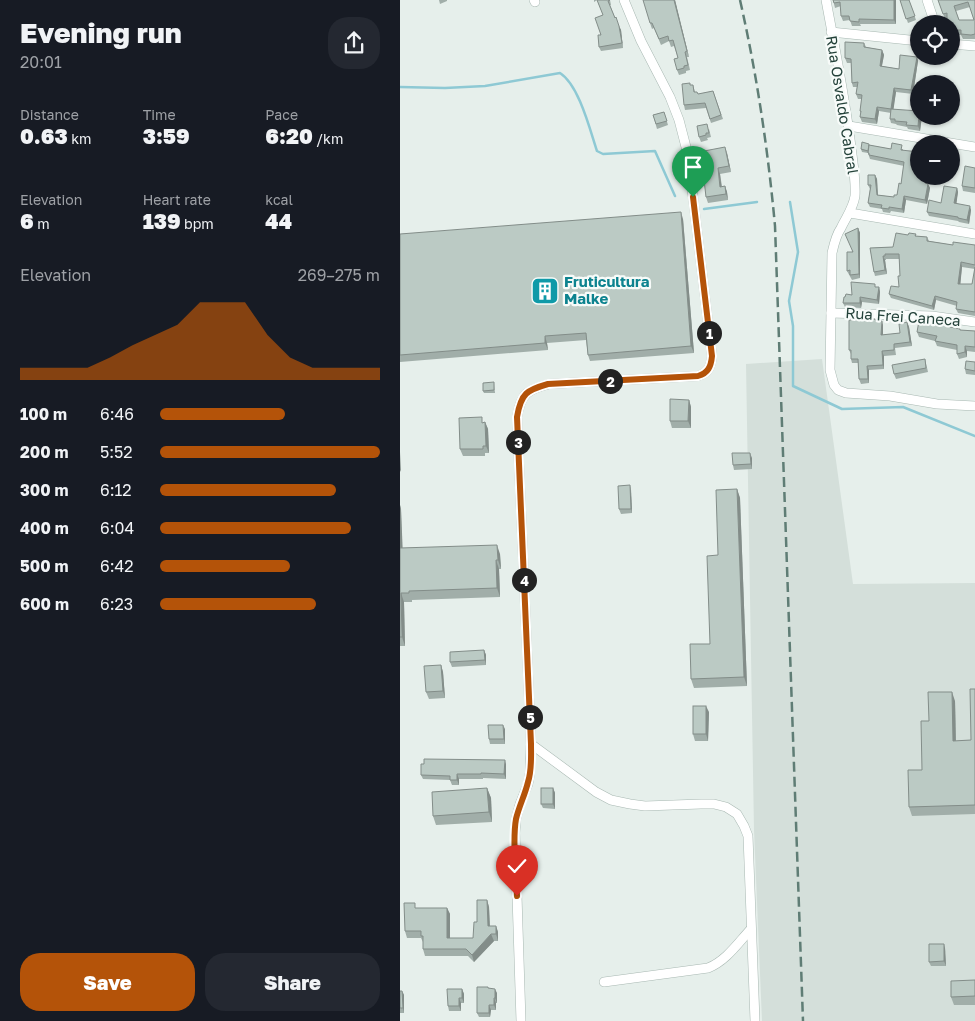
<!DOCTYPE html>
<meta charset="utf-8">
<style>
:root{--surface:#171b24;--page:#242831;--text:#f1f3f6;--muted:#9ea1a6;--accent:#b45309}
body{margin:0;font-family:"Golos Text",sans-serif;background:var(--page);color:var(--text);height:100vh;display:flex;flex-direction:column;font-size:19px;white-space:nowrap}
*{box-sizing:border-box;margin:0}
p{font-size:16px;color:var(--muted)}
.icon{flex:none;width:28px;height:28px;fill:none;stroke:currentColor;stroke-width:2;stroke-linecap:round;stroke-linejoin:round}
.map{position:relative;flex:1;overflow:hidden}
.sheet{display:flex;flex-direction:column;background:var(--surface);width:400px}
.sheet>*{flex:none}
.tools{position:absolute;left:510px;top:15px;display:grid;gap:10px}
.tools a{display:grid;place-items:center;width:50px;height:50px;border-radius:50%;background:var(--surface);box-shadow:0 1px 4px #0004;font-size:25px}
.pin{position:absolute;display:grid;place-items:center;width:42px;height:42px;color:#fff;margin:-51px -21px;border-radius:50% 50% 50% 0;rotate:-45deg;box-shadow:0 0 5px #0007}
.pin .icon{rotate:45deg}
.km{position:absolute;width:25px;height:25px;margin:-12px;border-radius:50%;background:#222;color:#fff;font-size:14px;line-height:25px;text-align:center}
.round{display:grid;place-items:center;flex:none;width:52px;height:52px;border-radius:20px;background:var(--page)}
.summary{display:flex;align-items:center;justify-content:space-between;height:85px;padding:0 20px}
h1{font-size:28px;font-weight:800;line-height:38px}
.figures{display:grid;grid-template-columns:repeat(3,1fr);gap:8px;height:85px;padding:5px 20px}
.figures div{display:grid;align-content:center}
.figures b{font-size:21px;font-weight:800}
.figures small{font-size:14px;font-weight:400}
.figures p{font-size:14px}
.chart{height:140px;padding:10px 20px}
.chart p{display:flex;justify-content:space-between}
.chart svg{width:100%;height:90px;margin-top:5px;fill:var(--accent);opacity:.7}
.action{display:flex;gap:10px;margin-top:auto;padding:10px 20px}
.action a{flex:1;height:58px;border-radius:20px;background:var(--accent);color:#fff;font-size:20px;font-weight:800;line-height:58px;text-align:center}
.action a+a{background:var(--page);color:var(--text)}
ul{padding:0 20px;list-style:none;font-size:16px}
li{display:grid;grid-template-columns:80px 60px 1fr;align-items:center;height:38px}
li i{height:12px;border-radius:6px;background:var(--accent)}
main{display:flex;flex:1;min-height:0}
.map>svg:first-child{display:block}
</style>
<main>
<section class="sheet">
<div class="summary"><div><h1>Evening run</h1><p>20:01</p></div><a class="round"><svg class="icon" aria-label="share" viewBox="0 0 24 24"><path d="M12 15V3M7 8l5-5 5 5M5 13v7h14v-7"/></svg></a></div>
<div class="figures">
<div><p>Distance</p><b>0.63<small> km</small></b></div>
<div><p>Time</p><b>3:59</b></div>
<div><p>Pace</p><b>6:20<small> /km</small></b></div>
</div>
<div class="figures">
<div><p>Elevation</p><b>6<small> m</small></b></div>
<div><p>Heart rate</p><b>139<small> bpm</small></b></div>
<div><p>kcal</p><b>44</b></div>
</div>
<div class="chart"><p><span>Elevation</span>269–275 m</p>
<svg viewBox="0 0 160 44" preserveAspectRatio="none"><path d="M0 44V38L10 38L20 38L30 38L40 33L50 27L60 22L70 17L80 6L90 6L100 6L110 22L120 33L130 38L140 38L150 38L160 38V44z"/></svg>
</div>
<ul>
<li><b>100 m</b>6:46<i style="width:57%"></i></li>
<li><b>200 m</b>5:52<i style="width:100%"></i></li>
<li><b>300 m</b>6:12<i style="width:80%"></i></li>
<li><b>400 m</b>6:04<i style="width:87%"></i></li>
<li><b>500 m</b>6:42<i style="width:59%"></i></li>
<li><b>600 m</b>6:23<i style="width:71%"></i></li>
</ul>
<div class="action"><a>Save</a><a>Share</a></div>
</section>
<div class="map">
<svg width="575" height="1021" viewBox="0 0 575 1021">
<rect width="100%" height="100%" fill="#e6efeb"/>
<polygon fill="#d4dfda" points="422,359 453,584 575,583 575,1021 362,1021 354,830 346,364"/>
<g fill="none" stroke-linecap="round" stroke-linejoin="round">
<g stroke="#8ec9d4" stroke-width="2.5">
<path d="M0,87l45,1 40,-2 75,-13c19,12 30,57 37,78l6,3 52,-3 20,45"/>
<polyline points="390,202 398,252 389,301 393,326 393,386 442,409 503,407 575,436"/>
<polyline points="304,209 357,202"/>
</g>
<g stroke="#a8b8b2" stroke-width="10">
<g id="street">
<polyline points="134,0 135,2"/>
<path d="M426,0c9,49 19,98 25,147 2,16 5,34 4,49 -2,13 -9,21 -14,32 -5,7 -7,16 -9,25l-2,117 4,15 4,5 8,3 44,3 47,8 38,2"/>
<polyline points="527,0 535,24"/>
<polyline points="431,32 519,41"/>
<polyline points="551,44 575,46"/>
<polyline points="449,126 575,147"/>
<polyline points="450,213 575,234"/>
<polyline points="431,313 532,316 575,322"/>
<polyline points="131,744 196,792 211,800 230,804 245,806 301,804 314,804 326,807 337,814 344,826 348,836 355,1021"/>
<path d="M204,982l104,-14c18,-7 30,-25 43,-39"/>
<path d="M121,1021l-6,-188 1,-14 4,-15 8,-20 2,-11 1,-29 -14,-327c4,-24 10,-27 32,-33l149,-8c10,-3 13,-9 14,-20l-19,-159 -7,-50 -7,-27 -9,-23 -29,-56 -17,-41"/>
</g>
</g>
<use href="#street" stroke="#fff" stroke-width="9"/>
<path stroke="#5f7d75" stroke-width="2.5" stroke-dasharray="10 5" stroke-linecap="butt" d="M340,0c17,75 28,150 35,226l28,795"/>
</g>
<g fill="#a1aea9" fill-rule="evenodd">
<polygon points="39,0 47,0 47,1 40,4"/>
<polygon points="194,0 210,0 211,5 210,5 215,18 221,30 223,48 201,51 199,47 203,15 197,0 194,2"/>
<polygon points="275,0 289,57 287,57 290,70 286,71 286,73 279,75 277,70 278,58 274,46 271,47 269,41 261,45 254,28 252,29 250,23"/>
<polygon points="433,0 496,0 496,24 460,24 461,26 452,26 450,20 443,21 441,16 441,6 435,8"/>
<polygon points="500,0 509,0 516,20 508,23"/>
<path d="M538,0h37v39h-12l-2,-4h-10v-11l-4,-6 -2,1zM570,7l4,13h-15l-3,-9z"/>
<polygon points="464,43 466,47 482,50 484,55 482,66 499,69 517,57 518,61 513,94 496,92 493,109 519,116 522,116 520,131 508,129 507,127 497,125 496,124 491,123 490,119 491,113 479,111 477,124 462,122 460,117 461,114 460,111 462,99 458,99 456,94 457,87 453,87 452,83 451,63 447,63 445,58"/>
<polygon points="291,85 293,85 295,92 298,94 313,91 323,119 311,123 306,108 285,110 284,105"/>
<polygon points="264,112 268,125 257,129 253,115"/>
<polygon points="309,129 311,137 307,138 308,140 301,142 299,137"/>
<polygon points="469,145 491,149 503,149 503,150 527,184 528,184 530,188 527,204 506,200 504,213 491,211 490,213 483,212 482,209 470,207 468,203 470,189 468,185 475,175 477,179 478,195 494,197 497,195 501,184 504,166 470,159 468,153 462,152 461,149"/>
<polygon points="327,153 331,172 320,174 322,186 325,186 327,192 328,200 308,203 306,197 303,171"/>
<polygon points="575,168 575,193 563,191 562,186"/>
<polygon points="557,188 558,192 556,203 571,210 569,224 559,222 558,221 529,216 527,212 541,203"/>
<polygon points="283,219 294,353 190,361 188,355 186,340 147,343 148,350 0,362 0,234"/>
<polygon points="458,228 460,233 460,278 452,280 447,271"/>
<path d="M516,234v2l11,1 2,4 24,4h22v71l-17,-3 -2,-4 1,-3 -21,-6 -2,10 -43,-12 -2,-4 10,-7 1,-11 -1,-17h-13v1h-1l2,14 -12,2 -1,-4 -4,-24 23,-1 15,-12zM562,267l13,2 -3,15h-12z"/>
<polygon points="476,287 479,287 480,292 479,304 462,302 461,308 445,307 443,303 445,297"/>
<polygon points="475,320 483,325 483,335 500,333 507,322 509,327 512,346 495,348 496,355 484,356 484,369 469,370 469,383 461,384 459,379 458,363 452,363 451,359 451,354 449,350"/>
<polygon points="553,328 560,330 575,331 575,352 567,351 567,357 559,359 557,354 557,350 537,346 535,341 519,337 517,332"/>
<polygon points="525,359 528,372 496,379 494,374"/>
<polygon points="575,362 575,375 566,374 565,369"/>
<polygon points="94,382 95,393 84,393 83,391"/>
<polygon points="289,400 291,407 291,428 272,428 270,421"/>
<polygon points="84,422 85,422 88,429 89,453 85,453 85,456 63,456 60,449"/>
<polygon points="352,458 352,469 334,470 333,465"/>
<polygon points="337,489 340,498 347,686 294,688 291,679 310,644 318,555"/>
<polygon points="231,490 232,513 221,514 219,509"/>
<polygon points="0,505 1,509 2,548 100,554 101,569 99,569 100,597 12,600 12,602 4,602 5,646 0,646"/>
<polygon points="84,650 86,655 86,665 52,667 50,662"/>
<polygon points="41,665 43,672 45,698 29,699 26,692"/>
<polygon points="575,689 575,814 512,816 509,807 522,770 529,721 555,701 556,741 571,740"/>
<polygon points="309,712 308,741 295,741 293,734"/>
<polygon points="105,729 105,744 90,744 89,739"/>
<polygon points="106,764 106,779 83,778 83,779 59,779 59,785 52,785 50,780 23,779 21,775"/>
<polygon points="87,788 91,798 92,822 36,825 33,816"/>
<polygon points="153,788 155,793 155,809 143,808 141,804"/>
<polygon points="87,900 89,907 90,926 96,926 98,932 98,941 94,941 74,962 68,956 25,956 23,949 23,942 21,938 7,938 5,931 16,908 47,908 50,914 50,938 73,938 77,922"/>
<polygon points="545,948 546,966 531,966 529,962"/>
<polygon points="575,980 575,1005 554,1005 551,997"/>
<polygon points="89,988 97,993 97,1003 96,1003 96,1010 91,1010 90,1017 79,1017 77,1013"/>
<polygon points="62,989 64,994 64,1003 61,1003 61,1011 49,1011 48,1006"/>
<polygon points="0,991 2,991 4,995 4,1013 0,1013"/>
</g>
<g fill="#838d89">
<polygon points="274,0 275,0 289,57 287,51"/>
<polygon points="494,0 496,0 496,24 494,20"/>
<polygon points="219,26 221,30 223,48 222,43"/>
<polygon points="482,50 484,55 481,70 480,66"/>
<polygon points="517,57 518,61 513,94 511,90"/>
<polygon points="494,88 496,92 493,113 491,109"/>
<polygon points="477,107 479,111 477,124 475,119"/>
<polygon points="519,116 522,116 520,131 518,126"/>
<polygon points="325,147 327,153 331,172 329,166"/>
<polygon points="318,168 320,174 322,192 320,187"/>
<polygon points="475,175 477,179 478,199 477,195"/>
<polygon points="526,176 528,176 526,187 525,183"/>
<polygon points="528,184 530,188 527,204 525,200"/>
<polygon points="325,186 327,192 328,200 326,194"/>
<polygon points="557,188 558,192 556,207 554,203"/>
<polygon points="504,196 506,200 504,213 502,209"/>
<polygon points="570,206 571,210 569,224 567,220"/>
<polygon points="281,212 283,219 294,353 291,346"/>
<polygon points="458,228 460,233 460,278 459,274"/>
<polygon points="483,256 485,260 487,274 485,270"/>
<polygon points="561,262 562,267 560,288 558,284"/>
<polygon points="479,287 480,292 479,304 477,300"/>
<polygon points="535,296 536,300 534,310 532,306"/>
<polygon points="460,297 462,302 461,308 460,303"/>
<polygon points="482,321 483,325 483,339 481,335"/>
<polygon points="507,322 509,327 512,346 510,342"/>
<polygon points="145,336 147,343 148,350 145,343"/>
<polygon points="565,346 567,351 567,357 565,352"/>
<polygon points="482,351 484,356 484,369 483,365"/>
<polygon points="467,366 469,370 469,383 468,379"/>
<polygon points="289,400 291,407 291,428 288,421"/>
<polygon points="85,422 88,429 89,453 86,446"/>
<polygon points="0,451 0,452 1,472 0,470"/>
<polygon points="350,453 352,458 352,469 351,464"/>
<polygon points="230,485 231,490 232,513 231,509"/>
<polygon points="337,489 340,498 347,686 344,677"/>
<polygon points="0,505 1,509 3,557 0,550"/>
<polygon points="97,545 100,554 101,569 98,560"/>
<polygon points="96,560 99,569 100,597 97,588"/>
<polygon points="1,593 4,602 5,646 2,637"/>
<polygon points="84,650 86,655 86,665 85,660"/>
<polygon points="41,665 43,672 45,698 43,691"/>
<polygon points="552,692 555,701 556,750 553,741"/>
<polygon points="306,706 309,712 308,741 306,734"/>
<polygon points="103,725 105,729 105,744 104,739"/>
<polygon points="105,760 106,764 106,779 104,774"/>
<polygon points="57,774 59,779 59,785 57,780"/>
<polygon points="87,788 91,798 92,822 89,812"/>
<polygon points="153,788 155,793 155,809 153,804"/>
<polygon points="87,900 89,907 90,932 88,926"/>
<polygon points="47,908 50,914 50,945 47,938"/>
<polygon points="96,926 98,932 98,941 96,934"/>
<polygon points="91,934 94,941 74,962 72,955"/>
<polygon points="544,944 545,948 546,966 544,961"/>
<polygon points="62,989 64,994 64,1003 62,998"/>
<polygon points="95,989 97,993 97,1003 95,998"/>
<polygon points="2,991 4,995 4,1013 3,1008"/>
<polygon points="59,998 61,1003 61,1011 59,1006"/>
<polygon points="94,998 96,1003 96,1010 94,1005"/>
<polygon points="89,1005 91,1010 90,1017 89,1013"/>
</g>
<g fill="#bbcac4" stroke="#838d89" fill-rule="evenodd">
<polygon points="197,0 210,0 208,1 215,18 216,17 219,26 222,43 199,47 198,35 201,35 195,18 203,15"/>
<polygon points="243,0 274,0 287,51 285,52 288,65 284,66 284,68 277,70 274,59 278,58 273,40 269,41 268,36 259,39 252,23 250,23"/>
<polygon points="433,0 494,0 494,20 459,19 459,22 450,21 449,16 441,16 440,2 434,3"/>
<polygon points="500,0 509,0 515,16 506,19"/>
<path d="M538,0h37v34l-4,1 -10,-1v-4h-10v-6h-4v-11l-4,1zM568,2l6,18h-15l-5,-14z"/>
<polygon points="445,42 464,43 464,47 482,50 480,66 499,69 500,55 517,57 511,90 494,88 491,109 477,107 475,119 460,117 461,111 460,111 462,95 456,94 458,82 452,83 451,59 445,58"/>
<polygon points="290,83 290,85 293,85 294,92 297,92 298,94 313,91 321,115 310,119 305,103 284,105 282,84"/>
<polygon points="491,109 519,111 519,116 518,126 506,125 507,122 495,121 495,119 490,119"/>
<polygon points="264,112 267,121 256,124 253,115"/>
<polygon points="307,124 309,133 306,133 306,135 299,137 297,126"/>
<polygon points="462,142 469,144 468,151 461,149"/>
<polygon points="492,143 502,145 501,150 519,152 519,176 526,176 525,183 528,184 525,200 504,196 502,209 489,207 489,209 481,208 482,205 468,203 471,185 468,185 468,175 475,175 477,195 494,197 494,195 497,195 499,183 501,184 504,162 469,155 469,153 468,153 469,145 491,149"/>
<polygon points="325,147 329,166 318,168 320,187 325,186 326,194 306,197 303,171 299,152"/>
<polygon points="565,166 575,168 575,188 562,186"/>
<polygon points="544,186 557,188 554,203 570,206 567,220 558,218 558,217 527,212 529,200 541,203"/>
<polygon points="281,212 291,346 188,355 186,333 145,336 145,343 0,355 0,234"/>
<polygon points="458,228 459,274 450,275 450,270 447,271 447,252 453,252 445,234"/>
<polygon points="496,233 508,235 509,233 516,234 515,236 527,237 527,241 553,245 553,242 575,245 575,265 561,262 558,284 572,284 575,267 575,312 556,309 557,302 535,296 532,306 489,294 491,286 499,287 498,276 500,276 499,254 485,254 485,256 483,256 485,270 474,272 470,248 493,247"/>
<polygon points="451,282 475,284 475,287 479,287 477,300 460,297 460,303 443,303 444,297 445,297 446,294 452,295"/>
<polygon points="475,319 475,320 482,321 481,335 500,333 499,324 507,322 510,342 494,344 494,350 482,351 483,365 467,366 468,379 459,379 458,359 451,359 451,350 449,350 449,320"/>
<polygon points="519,321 539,325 540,322 551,323 550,327 560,329 560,330 575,331 575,347 565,346 565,352 557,354 557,345 535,341 537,336 517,332"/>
<polygon points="525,359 526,368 494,374 492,365"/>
<polygon points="566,361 575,362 575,371 565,369"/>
<polygon points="94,382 94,390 83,391 83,383"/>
<polygon points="270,399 289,400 288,421 270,421"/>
<polygon points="82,417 82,423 85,422 86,446 83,446 83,449 60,449 59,418"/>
<polygon points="332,453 350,453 351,464 333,465"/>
<polygon points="230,485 231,509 219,509 218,486"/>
<polygon points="337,489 344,677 291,679 290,644 310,644 307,556 318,555 316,490"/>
<polygon points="97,545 98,560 96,560 97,588 9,591 9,593 1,593 2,637 0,637 0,548"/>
<polygon points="84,650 85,660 50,662 50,652"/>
<polygon points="41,665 43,691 26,692 24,666"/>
<polygon points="570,689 575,689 575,805 509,807 508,770 522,770 521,721 529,721 528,692 552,692 553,741 571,740"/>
<rect x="293" y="706" width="13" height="28"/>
<polygon points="88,725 103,725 104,739 89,739"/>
<polygon points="24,759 105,760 104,774 81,773 81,774 57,774 57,780 50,780 50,776 21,775 21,764 24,764"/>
<polygon points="87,788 89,812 33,816 32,792"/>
<rect x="141" y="788" width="12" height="16"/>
<polygon points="77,900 87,900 88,926 96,926 96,934 91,934 72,955 66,949 23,949 23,936 21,936 21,931 5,931 4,903 15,903 15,908 47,908 47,938 73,938 74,922 77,922"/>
<polygon points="529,944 544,944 544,961 529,962"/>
<polygon points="575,980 575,996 551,997 551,981"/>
<polygon points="77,987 88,987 88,988 95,989 95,998 94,998 94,1005 89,1005 89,1013 77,1013"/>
<polygon points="47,989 62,989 62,998 59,998 59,1006 48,1006"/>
<polygon points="0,991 2,991 3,1008 0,1008"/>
</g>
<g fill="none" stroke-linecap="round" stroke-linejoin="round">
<g stroke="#fff" stroke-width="10">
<path id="route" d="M117,896c-1,-23 -5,-55 -1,-77 3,-13 9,-24 12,-37 4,-12 3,-25 3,-38l-14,-327c4,-24 10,-27 31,-33l150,-8c10,-3 13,-9 14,-20l-19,-159"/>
</g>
<use href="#route" stroke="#b45309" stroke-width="6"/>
</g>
<defs>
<g id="building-square" transform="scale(1.4375)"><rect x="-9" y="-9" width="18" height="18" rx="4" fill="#0f9aa8" stroke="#f7fbf9"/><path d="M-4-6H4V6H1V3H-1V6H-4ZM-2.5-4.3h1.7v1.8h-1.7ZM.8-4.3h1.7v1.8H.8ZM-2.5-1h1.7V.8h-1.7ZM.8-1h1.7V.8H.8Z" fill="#fff"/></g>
</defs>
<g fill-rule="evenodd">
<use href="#building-square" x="145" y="291"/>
</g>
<g text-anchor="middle" stroke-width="4.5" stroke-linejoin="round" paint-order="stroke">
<g font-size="15" fill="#24423a" stroke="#f7fbf9">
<text transform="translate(442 105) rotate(81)" y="5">Rua Osvaldo Cabral</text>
<text transform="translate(503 317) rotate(4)" y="5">Rua Frei Caneca</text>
</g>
<g font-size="15" font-weight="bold" fill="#0d838f" stroke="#f7fbf9" text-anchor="start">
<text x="164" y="287">Fruticultura<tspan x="164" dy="17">Malke</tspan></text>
</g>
</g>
</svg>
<div class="tools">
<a><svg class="icon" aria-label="locate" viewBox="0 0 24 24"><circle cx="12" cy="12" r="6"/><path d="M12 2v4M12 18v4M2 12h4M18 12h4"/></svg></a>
<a>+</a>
<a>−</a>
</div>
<div class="pin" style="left:293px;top:197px;background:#1e9e55"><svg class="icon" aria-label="arrive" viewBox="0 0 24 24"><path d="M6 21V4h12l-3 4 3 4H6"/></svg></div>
<div class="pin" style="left:117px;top:896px;background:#d93025"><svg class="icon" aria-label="check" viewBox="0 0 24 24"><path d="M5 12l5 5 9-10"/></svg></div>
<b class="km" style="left:309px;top:333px">1</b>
<b class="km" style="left:210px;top:381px">2</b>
<b class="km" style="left:118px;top:442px">3</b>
<b class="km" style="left:124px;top:580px">4</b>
<b class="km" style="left:130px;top:717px">5</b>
</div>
</main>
